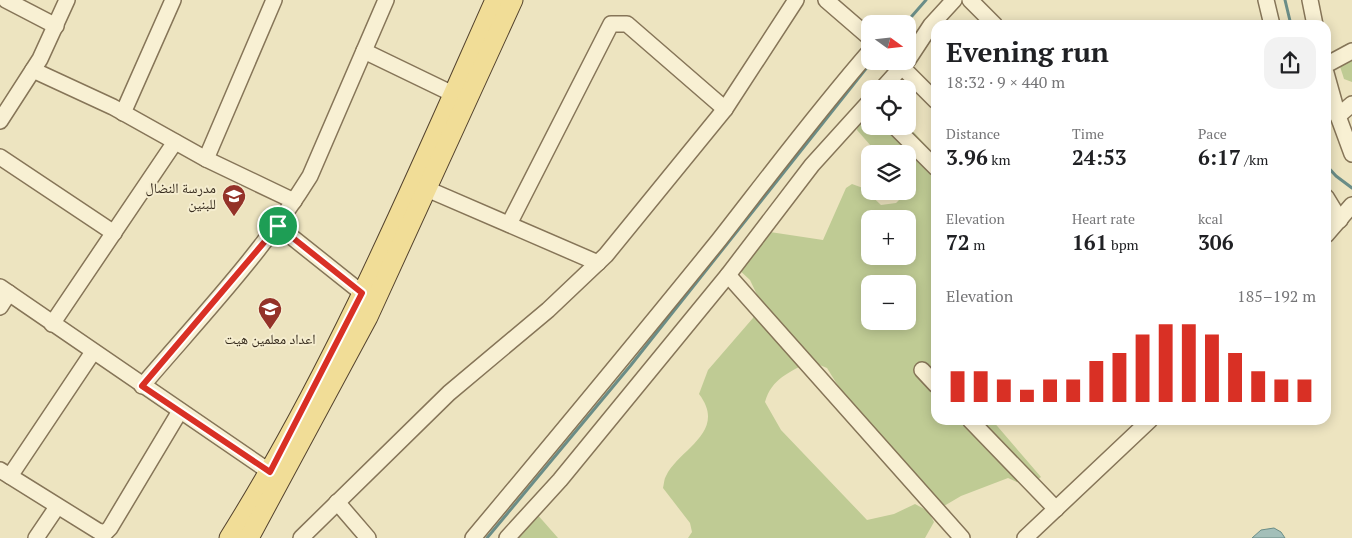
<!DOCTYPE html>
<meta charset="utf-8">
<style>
:root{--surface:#fff;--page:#f2f2f2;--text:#202124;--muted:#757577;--accent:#d93025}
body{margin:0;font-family:"PT Serif","Noto Naskh Arabic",serif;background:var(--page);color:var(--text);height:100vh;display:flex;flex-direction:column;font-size:19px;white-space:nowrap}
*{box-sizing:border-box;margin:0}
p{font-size:16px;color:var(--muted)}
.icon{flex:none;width:28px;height:28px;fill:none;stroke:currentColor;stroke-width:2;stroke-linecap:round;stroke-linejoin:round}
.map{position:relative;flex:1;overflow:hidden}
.panel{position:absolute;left:931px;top:20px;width:400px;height:405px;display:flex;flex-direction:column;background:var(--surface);border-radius:15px;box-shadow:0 2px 12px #0003}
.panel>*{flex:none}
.needle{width:32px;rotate:105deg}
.buttons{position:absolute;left:861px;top:15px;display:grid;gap:10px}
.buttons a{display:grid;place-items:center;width:55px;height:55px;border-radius:10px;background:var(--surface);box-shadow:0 2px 12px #0003;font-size:25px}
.pin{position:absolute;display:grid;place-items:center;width:42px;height:42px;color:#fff;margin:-21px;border:2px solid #fff;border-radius:50%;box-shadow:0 1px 5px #0007}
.round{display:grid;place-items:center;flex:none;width:52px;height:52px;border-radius:15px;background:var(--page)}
.overview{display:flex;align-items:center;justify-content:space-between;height:85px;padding:0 15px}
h1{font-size:28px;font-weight:700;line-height:38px}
.metrics{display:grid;grid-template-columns:repeat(3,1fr);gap:8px;height:85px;padding:5px 15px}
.metrics div{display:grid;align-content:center}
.metrics b{font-size:21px;font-weight:700}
.metrics small{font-size:14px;font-weight:400}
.metrics p{font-size:14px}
.chart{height:140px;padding:10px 15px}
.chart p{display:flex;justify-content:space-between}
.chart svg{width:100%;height:90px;margin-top:5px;stroke:var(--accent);stroke-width:6}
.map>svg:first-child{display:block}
</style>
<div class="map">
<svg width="1352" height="538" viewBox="0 0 1352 538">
<rect width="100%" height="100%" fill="#ede4c0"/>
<g fill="#bfcb94" fill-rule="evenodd">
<polygon points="1352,42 1352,82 1344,79 1337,57 1342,46"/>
<path d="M870,105v21h38l28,30v264h56l49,57 -13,10 -20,-9 -47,18 -17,10 -104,-117 -13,-21 -17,-7c-21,12 -38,17 -45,41l16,28 86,90 27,-6 21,-10 13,7 6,11 -9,16h-237l4,-6 -2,-9 -27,-35c1,-4 1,-9 3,-12 13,-27 62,-44 33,-82l9,-24 45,-52 6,-19 -9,-19 -14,-13 34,-35 53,8 23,-52 6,-4 11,4 18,17 15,-2 12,-12v-37h-30l-21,-24 1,-9zM870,219h38v37h-38zM870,284h38v37h-38z"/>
<polygon points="536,513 558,538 512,538"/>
</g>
<polygon fill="#a3bfb9" stroke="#6a8d87" points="1274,528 1281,532 1285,538 1252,538 1261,530"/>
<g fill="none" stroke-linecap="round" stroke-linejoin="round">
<g stroke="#6a8d87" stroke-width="3">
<polyline points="1285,0 1291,25"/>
<polyline points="905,24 926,0"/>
<polyline points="1326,165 1336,176 1352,188"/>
<polyline points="487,538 631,365 872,61"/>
</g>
<g stroke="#867558" stroke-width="18">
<g id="minor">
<polyline points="6,0 56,26"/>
<polyline points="826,0 870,38"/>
<polyline points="970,0 995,25"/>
<polyline points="1266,0 1272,25"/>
<polyline points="1310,0 1315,25"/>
<polyline points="364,51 453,94"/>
<polyline points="908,60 931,25 954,0"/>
<polyline points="896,61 936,101"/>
<polyline points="1326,65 1352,51"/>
<polyline points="33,70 113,107 206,159 294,201"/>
<polyline points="1326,73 1338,116 1352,154"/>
<polyline points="882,89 907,61"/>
<polyline points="123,113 173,0"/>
<polyline points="1338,116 1352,104"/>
<polyline points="0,121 40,59 67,0"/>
<polyline points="894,126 936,168"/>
<polyline points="0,157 114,233"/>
<polyline points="206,159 274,0"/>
<polyline points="427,189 598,263"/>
<polyline points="1326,197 1340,220"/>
<polyline points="509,224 611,24 627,24 725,109"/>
<polyline points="278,226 362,293"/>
<polyline points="1326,235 1352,205"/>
<polyline points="728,275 962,538"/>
<polyline points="0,287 270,472"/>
<polyline points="0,307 9,293"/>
<polyline points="52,324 175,142"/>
<polyline points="922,370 936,385"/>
<path d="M142,386c58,-68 121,-134 168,-210l76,-176"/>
<polyline points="970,420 1056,509"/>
<polyline points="0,470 98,531 105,533 110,528 180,411"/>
<polyline points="10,476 93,352"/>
<polyline points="337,502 368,538"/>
<polyline points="36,538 57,507"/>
<polyline points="301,538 449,393 548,310 606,255 725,109 796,0"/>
<path d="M473,538c83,-99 165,-198 246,-298 50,-64 98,-128 151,-189"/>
<polyline points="507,538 560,480 728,275 812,165 870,101"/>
<polyline points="1025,538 1150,420"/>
</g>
</g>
<g stroke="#53422d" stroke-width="21">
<g id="major">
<path d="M229,538c106,-169 185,-356 266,-538"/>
<polyline points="249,538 368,317 513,0"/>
</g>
</g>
<use href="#minor" stroke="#f8f0d3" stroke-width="15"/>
<use href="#major" stroke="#f1dd97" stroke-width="19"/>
</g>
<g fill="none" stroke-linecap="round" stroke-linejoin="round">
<g stroke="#fff" stroke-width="10">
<polygon id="route" points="278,226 362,293 270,472 142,386"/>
</g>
<use href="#route" stroke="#d93025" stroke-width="6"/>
</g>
<defs>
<g id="school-pin" transform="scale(1.25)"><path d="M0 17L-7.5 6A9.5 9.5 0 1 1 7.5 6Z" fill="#943229" stroke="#f5edcf"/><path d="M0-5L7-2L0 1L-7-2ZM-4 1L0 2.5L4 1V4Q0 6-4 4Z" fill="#fff"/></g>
</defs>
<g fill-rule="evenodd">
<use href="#school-pin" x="234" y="196"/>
<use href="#school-pin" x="270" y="309"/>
</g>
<g text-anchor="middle" stroke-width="4" stroke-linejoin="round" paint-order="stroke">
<g font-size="14" fill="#362b1d" stroke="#f5edcf" text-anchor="end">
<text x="216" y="193">مدرسة النضال<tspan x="216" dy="16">للبنين</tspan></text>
<text x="270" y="344" text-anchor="middle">اعداد معلمين هيت</text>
</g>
</g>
</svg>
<div class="buttons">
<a><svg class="needle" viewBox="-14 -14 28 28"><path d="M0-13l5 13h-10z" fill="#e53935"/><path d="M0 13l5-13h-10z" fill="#757577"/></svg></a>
<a><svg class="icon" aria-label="locate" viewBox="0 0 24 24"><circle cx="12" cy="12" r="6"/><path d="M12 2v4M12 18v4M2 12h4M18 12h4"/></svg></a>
<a><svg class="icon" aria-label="layers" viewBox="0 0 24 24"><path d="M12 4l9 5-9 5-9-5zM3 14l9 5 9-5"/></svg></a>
<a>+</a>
<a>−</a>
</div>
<div class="pin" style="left:278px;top:226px;background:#1e9e55"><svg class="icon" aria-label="arrive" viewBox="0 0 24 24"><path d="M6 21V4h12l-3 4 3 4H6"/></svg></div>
<section class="panel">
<div class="overview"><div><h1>Evening run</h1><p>18:32 · 9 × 440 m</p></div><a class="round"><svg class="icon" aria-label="share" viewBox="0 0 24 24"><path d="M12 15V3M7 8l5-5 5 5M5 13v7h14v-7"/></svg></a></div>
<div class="metrics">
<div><p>Distance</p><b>3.96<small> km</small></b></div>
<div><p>Time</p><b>24:53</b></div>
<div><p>Pace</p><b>6:17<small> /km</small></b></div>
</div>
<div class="metrics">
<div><p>Elevation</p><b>72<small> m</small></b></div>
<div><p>Heart rate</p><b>161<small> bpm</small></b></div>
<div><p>kcal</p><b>306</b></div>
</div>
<div class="chart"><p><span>Elevation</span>185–192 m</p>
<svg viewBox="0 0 160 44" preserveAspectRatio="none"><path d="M5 44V29M15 44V29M25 44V33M35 44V38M45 44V33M55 44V33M65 44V24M75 44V20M85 44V11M95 44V6M105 44V6M115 44V11M125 44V20M135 44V29M145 44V33M155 44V33"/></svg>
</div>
</section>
</div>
